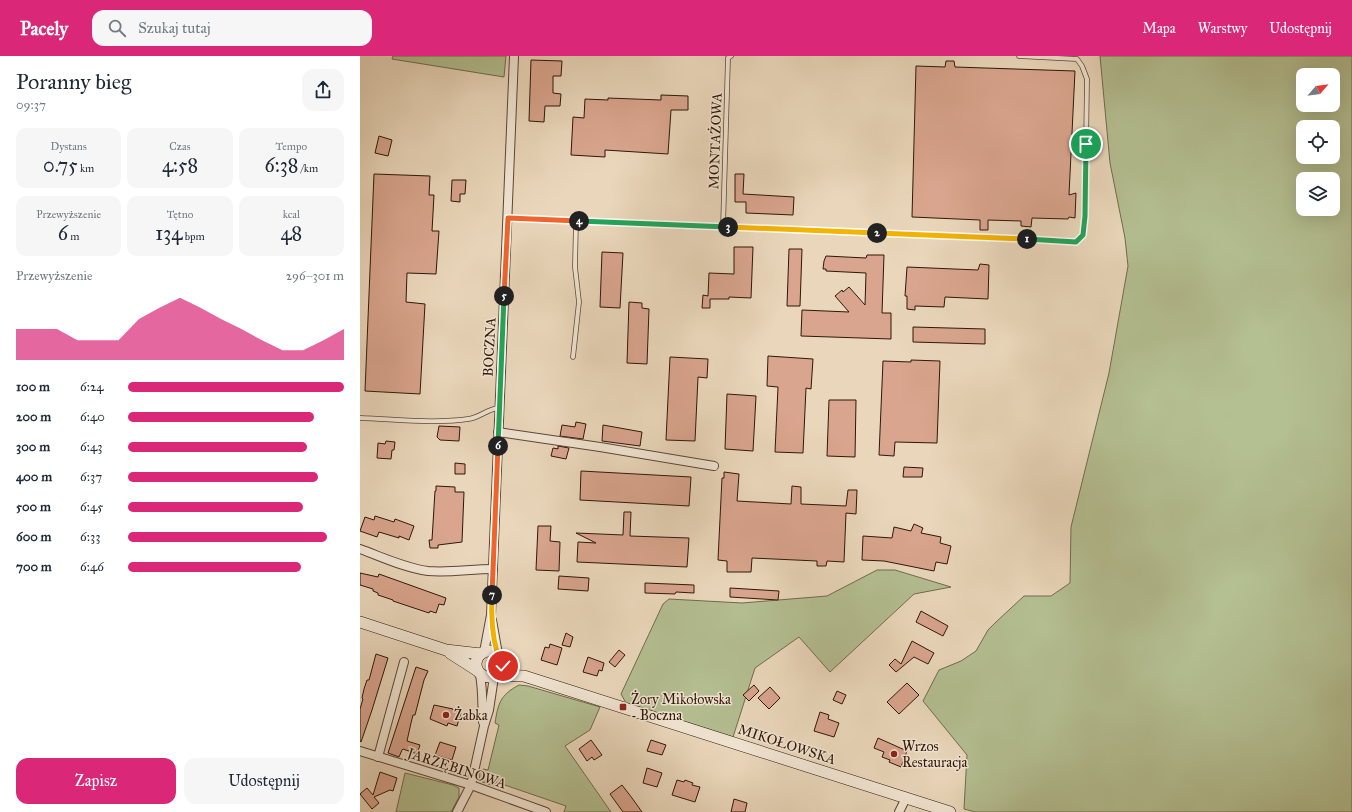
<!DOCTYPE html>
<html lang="pl">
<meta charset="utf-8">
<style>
:root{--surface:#fff;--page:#f6f6f7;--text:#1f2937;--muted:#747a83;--accent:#db2777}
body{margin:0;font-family:"IM FELL Great Primer",serif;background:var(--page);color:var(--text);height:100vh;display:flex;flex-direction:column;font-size:15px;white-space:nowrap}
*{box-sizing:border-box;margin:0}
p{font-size:13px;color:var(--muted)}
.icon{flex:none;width:22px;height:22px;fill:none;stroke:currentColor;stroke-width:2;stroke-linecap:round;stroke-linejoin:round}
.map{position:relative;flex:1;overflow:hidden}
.side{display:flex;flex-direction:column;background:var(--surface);width:360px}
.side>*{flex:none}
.needle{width:26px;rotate:62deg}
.fabs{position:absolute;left:936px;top:12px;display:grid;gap:8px}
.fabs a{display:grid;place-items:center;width:44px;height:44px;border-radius:8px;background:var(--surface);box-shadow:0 4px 16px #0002;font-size:20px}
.pin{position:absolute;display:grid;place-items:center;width:34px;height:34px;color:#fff;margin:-17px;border:2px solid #fff;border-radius:50%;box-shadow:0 1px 4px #0007}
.km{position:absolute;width:20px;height:20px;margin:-10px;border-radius:50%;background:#222;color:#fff;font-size:11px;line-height:20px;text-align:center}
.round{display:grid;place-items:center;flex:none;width:42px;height:42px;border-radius:12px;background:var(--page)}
.overview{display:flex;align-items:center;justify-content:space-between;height:68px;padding:0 16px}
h1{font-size:22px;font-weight:600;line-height:30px}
.stats{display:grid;grid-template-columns:repeat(3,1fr);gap:6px;height:68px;padding:4px 16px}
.stats div{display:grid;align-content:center;border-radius:10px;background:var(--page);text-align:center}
.stats b{font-size:20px;font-weight:600}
.stats small{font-size:11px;font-weight:400}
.stats p{font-size:11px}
.chart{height:112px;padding:8px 16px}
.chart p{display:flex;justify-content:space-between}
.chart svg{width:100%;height:72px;margin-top:4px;fill:var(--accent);opacity:.7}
.cta{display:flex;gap:8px;margin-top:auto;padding:8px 16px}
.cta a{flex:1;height:46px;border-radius:12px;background:var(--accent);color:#fff;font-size:16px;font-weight:600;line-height:46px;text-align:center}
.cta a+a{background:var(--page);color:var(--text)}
ul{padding:0 16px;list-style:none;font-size:13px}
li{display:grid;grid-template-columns:64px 48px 1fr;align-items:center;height:30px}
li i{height:10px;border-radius:5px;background:var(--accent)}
header{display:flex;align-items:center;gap:24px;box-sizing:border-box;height:56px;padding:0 20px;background:var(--accent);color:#fff}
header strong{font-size:19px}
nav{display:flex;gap:22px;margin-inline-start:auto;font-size:14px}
.search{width:280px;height:36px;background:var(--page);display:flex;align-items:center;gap:10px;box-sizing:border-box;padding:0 14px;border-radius:12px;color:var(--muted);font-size:15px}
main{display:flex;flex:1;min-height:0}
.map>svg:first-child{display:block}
</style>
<header>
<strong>Pacely</strong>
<div class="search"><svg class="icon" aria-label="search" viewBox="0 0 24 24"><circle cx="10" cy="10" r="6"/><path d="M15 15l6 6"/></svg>Szukaj tutaj</div>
<nav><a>Mapa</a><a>Warstwy</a><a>Udostępnij</a></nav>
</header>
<main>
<section class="side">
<div class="overview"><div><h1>Poranny bieg</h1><p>09:37</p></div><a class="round"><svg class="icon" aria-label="share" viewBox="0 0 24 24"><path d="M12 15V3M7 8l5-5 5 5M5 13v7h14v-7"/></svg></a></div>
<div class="stats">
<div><p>Dystans</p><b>0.75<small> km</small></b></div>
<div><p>Czas</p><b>4:58</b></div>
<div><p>Tempo</p><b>6:38<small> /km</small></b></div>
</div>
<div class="stats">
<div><p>Przewyższenie</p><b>6<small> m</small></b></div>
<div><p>Tętno</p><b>134<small> bpm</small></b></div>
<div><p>kcal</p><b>48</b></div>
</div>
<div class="chart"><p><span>Przewyższenie</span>296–301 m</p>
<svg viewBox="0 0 160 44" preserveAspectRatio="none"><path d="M0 44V25L10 25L20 25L30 32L40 32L50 32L60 19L70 12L80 6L90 12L100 19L110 25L120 32L130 38L140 38L150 32L160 25V44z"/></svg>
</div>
<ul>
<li><b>100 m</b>6:24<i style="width:100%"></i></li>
<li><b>200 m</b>6:40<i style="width:86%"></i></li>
<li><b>300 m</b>6:43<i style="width:83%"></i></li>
<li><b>400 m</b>6:37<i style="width:88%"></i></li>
<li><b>500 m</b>6:45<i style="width:81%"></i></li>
<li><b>600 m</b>6:33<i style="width:92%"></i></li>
<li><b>700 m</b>6:46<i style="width:80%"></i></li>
</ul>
<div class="cta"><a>Zapisz</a><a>Udostępnij</a></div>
</section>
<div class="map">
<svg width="992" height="756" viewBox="0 0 992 756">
<rect width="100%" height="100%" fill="#ead7bb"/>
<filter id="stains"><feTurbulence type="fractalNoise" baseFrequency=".005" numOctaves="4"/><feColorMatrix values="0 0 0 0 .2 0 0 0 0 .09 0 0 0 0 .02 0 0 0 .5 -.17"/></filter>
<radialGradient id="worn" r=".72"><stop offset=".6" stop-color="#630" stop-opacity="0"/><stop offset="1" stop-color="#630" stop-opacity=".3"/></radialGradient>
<g fill="#b4bf92" stroke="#726a4e" fill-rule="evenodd">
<polygon points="33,0 146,0 144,21 32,3"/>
<path d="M740,0h252v756h-377l-11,-3 3,-54 -44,-54 16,-31 22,-9 15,-10 12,-21 8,-8 28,-26h27l19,-13 1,-56 38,-154 19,-107 -3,-28 -15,-75zM943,19h30v30h-30zM943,71h30v30h-30zM943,123h30v30h-30z"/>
<polygon points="517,514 535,514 591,531 554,538 470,616 439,581 395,612 373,681 266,647 261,638 303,548 309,543 382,547 467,540"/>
<path d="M159,629l9,1 72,21 -10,23 -25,16 46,66h-47l2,-6 -70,-24 -2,4 -14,-5 -1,-7 4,-5 5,1 11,-45 -4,-2c3,-19 5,-28 24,-38z"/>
<polygon points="45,717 93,729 99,732 99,741 91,756 36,756"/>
</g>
<g fill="#d9a58e" stroke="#301609">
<polygon points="171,4 202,5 201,20 193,20 193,37 201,38 200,50 185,50 184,66 169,65"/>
<polygon points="586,5 594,5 595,11 715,15 709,139 716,137 715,162 709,161 708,163 672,162 671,171 661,170 661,165 628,164 628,174 620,174 620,164 552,161 556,10 585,11"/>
<polygon points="301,39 328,40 328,54 311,54 308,98 245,94 245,101 211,99 213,61 224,62 225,43 248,44 248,42 301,44"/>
<polygon points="19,80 32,84 28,100 15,97"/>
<polygon points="14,118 70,120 69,139 74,139 72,175 79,175 76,218 47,217 46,246 65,248 60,338 5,335"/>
<polygon points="375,118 384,118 383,138 434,141 433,159 386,157 386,146 375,146"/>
<polygon points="92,124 106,124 105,138 100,138 100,146 91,145"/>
<polygon points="374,191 393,191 391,242 369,241 369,243 350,243 350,252 342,252 343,239 348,240 349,217 374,218"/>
<polygon points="429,193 442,193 440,250 427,250"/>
<polygon points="242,196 263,197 260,252 240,251"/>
<polygon points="507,199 524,199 522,257 531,257 531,283 441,280 442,254 489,256 475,240 482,234 483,236 489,231 505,249 506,217 466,215 466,213 463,213 464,205 466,200 506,202"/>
<polygon points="620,208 629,209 628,243 585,241 584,251 555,250 555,254 547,253 547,240 545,240 547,211 618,214"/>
<polygon points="269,246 282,247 282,252 289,253 287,308 267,307"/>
<polygon points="553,271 625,273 625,288 553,286"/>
<polygon points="408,300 453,303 451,333 446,332 443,397 415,396 418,331 407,330"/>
<polygon points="310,301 348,303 347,322 338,321 335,385 306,384"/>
<polygon points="551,304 580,305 577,387 535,386 534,400 519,399 523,305 551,306"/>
<polygon points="367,338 396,340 393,395 365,393"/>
<polygon points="469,344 496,344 495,401 467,400"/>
<polygon points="216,366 226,368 223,383 200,380 202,369 215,371"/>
<polygon points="243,369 282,376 280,390 242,385"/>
<polygon points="79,370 100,371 99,385 80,384 77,381"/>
<polygon points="26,385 35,386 34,394 32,394 31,403 17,402 18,387 25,388"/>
<polygon points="198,390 209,392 206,403 191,400 193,392 198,393"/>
<polygon points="95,407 105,408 105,418 95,418"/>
<polygon points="544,411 563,412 562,421 543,421"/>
<polygon points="221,415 331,421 329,450 220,444"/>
<polygon points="364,416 379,418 377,445 431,448 432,430 441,431 441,448 486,450 488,434 497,434 496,458 486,457 484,506 467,505 466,510 457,510 457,505 392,502 391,516 367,516 367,505 358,504 362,422 364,422"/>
<polygon points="76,430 95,431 95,436 104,436 102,486 78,489 78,492 70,492 69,484 72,484 75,435 76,435"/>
<polygon points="264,456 271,456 270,480 329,482 327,511 217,506 218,486 236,487 216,477 263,479"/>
<polygon points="15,460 34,466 35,463 54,470 49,484 39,480 39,482 19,476 17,481 0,475 5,461 14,464"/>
<polygon points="554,468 563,472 561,477 581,481 580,487 591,490 587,508 576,506 574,515 524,505 502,504 503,480 532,482 534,471 551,475"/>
<polygon points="178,470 191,470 190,485 200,486 199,515 176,514"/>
<polygon points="0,517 18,521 19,518 86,542 84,549 79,548 76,557 70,555 69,557 33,545 33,544 18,539 18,537 13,535 13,533 0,529"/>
<polygon points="199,520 229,522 228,535 198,533"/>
<polygon points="285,527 334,529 334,537 316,536 315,538 285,537"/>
<polygon points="370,532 419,535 418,544 370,541"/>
<polygon points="561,555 588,570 583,580 556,566"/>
<polygon points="206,577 213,581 210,591 202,589"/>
<polygon points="552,585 574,597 568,608 554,601 536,616 529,609 535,603 541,608"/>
<polygon points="190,588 202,592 197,609 181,604 185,591 189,592"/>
<polygon points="259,594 265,599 255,611 249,606"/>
<polygon points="16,598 28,602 12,654 1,686 0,685 0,653 3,643 2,642 4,633 7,624 9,624"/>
<polygon points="228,601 244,607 242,615 239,614 237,620 223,616"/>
<polygon points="56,611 68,615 64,624 55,659 53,659 51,667 47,685 60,689 57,698 43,693 42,694 39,701 28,697"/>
<polygon points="547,627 559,639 539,658 527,646"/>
<polygon points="394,629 399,635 389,645 383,639"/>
<polygon points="410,631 420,642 409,653 398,642"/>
<polygon points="477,635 486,639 482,648 473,644"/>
<polygon points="74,649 93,653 93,654 101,657 97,670 88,667 87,670 70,663"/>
<polygon points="460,656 469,659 468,663 479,667 474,681 454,675"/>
<polygon points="518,682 547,695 541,711 529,706 530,704 522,701 524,696 514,692"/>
<polygon points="231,684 242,699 234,704 232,701 227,705 219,693"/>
<polygon points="291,684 306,689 302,699 287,695"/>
<polygon points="80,686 96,691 92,704 75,699"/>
<polygon points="287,712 302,717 297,731 283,727"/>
<polygon points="20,716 37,722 33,735 30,734 14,741 19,747 12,753 0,738 7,732 13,739"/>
<polygon points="317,724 324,726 325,724 333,727 332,729 340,731 335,746 312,739"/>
<polygon points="262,729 272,742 282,756 263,756 250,738"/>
<polygon points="374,743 387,747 385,756 371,756"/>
</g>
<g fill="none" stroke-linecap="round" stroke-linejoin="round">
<g stroke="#5e4636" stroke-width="5.5">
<g id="lane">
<polyline points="148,162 716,185 723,179 725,160 727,23 722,10 717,3 659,0"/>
<polyline points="363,171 368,2 371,0"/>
<polyline points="213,301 219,246 215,211 216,165"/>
<path d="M0,362c35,1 74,6 108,1 11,-1 19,-10 31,-11"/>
</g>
</g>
<g stroke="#5e4636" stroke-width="10">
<g id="street">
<polyline points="138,376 240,391 354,410"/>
<path d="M0,493c22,8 45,19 68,22 21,2 43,-2 65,-2"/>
<polyline points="132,564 138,598"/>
<polyline points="124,596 131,559 154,0"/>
<path d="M120,619c3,15 2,31 3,47"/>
<polyline points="0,695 111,729 186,756"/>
<polyline points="18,701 44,606"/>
<polyline points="97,756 111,729 124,670 129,654 134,621"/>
<polyline points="539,756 546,742"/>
</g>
</g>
<g stroke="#301609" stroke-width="12">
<g id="secondary">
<polyline points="0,566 86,594 121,598"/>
<circle cx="129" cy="608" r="13"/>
<polyline points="90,597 118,615"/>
<polyline points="138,619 164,620 590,756"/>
</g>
</g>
<use href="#lane" stroke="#f1e5d3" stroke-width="4"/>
<use href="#street" stroke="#f1e5d3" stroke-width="8"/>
<use href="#secondary" stroke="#f1e5d3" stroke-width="11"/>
</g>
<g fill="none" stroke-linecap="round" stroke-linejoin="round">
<g stroke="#fff" stroke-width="8">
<polyline id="split-1" points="667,183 716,186 723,179 725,160 726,88"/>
</g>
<g stroke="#fff" stroke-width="8">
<polyline id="split-2" points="517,177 667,183"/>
</g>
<g stroke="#fff" stroke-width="8">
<polyline id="split-3" points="368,171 517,177"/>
</g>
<g stroke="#fff" stroke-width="8">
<polyline id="split-4" points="219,165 368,171"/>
</g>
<g stroke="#fff" stroke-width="8">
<polyline id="split-5" points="144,240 148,162 219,165"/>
</g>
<g stroke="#fff" stroke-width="8">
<polyline id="split-6" points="138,390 144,240"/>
</g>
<g stroke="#fff" stroke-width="8">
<polyline id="split-7" points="132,539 138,390"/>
</g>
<g stroke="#fff" stroke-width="8">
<path id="split-8" d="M132,539c-1,19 0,39 5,57 2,5 6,8 6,14"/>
</g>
<use href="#split-1" stroke="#22a559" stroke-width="5"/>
<use href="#split-2" stroke="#f5b400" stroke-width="5"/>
<use href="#split-3" stroke="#f5b400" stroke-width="5"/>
<use href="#split-4" stroke="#22a559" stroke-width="5"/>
<use href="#split-5" stroke="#f0652b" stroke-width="5"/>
<use href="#split-6" stroke="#22a559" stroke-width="5"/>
<use href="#split-7" stroke="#f0652b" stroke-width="5"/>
<use href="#split-8" stroke="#f5b400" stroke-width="5"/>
</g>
<g fill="#8f2418" stroke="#f1e5d3" stroke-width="1.5">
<rect x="259" y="647" width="8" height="8" rx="2"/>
<circle cx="86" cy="659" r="4"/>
<circle cx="534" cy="698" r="4"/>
</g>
<g text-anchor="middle" stroke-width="3" stroke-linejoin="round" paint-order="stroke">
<g font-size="14" fill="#301609" stroke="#f1e5d3">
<text transform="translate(355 85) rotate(-88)" y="5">MONTAŻOWA</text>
<text transform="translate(129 291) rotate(-87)" y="5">BOCZNA</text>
<text transform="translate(427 688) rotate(18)" y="5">MIKOŁOWSKA</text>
<text transform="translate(97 712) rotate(18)" y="5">JARZĘBINOWA</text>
</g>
<g font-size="14" fill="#301609" stroke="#f1e5d3" text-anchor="start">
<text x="271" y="648">Żory Mikołowska<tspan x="271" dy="16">- Boczna</tspan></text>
<text x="94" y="664">Żabka</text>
<text x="542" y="695">Wrzos<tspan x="542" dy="16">Restauracja</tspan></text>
</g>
</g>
<rect width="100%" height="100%" filter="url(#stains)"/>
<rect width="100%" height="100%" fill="url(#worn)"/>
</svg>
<div class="fabs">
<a><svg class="needle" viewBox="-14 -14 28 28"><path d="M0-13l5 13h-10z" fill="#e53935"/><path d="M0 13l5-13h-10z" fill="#747a83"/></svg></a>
<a><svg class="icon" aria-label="locate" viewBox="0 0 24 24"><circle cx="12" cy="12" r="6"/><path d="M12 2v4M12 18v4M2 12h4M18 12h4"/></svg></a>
<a><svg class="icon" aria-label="layers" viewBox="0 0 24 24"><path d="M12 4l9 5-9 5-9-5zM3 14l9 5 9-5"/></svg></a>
</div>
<div class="pin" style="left:726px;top:88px;background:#1e9e55"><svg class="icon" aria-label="arrive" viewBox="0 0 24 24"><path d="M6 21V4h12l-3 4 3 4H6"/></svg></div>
<div class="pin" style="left:143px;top:610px;background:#d93025"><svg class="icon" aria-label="check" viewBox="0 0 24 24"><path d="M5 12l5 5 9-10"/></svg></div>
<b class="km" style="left:667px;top:183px">1</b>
<b class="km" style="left:517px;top:177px">2</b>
<b class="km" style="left:368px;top:171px">3</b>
<b class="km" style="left:219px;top:165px">4</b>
<b class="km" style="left:144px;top:240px">5</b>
<b class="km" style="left:138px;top:390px">6</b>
<b class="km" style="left:132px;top:539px">7</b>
</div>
</main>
